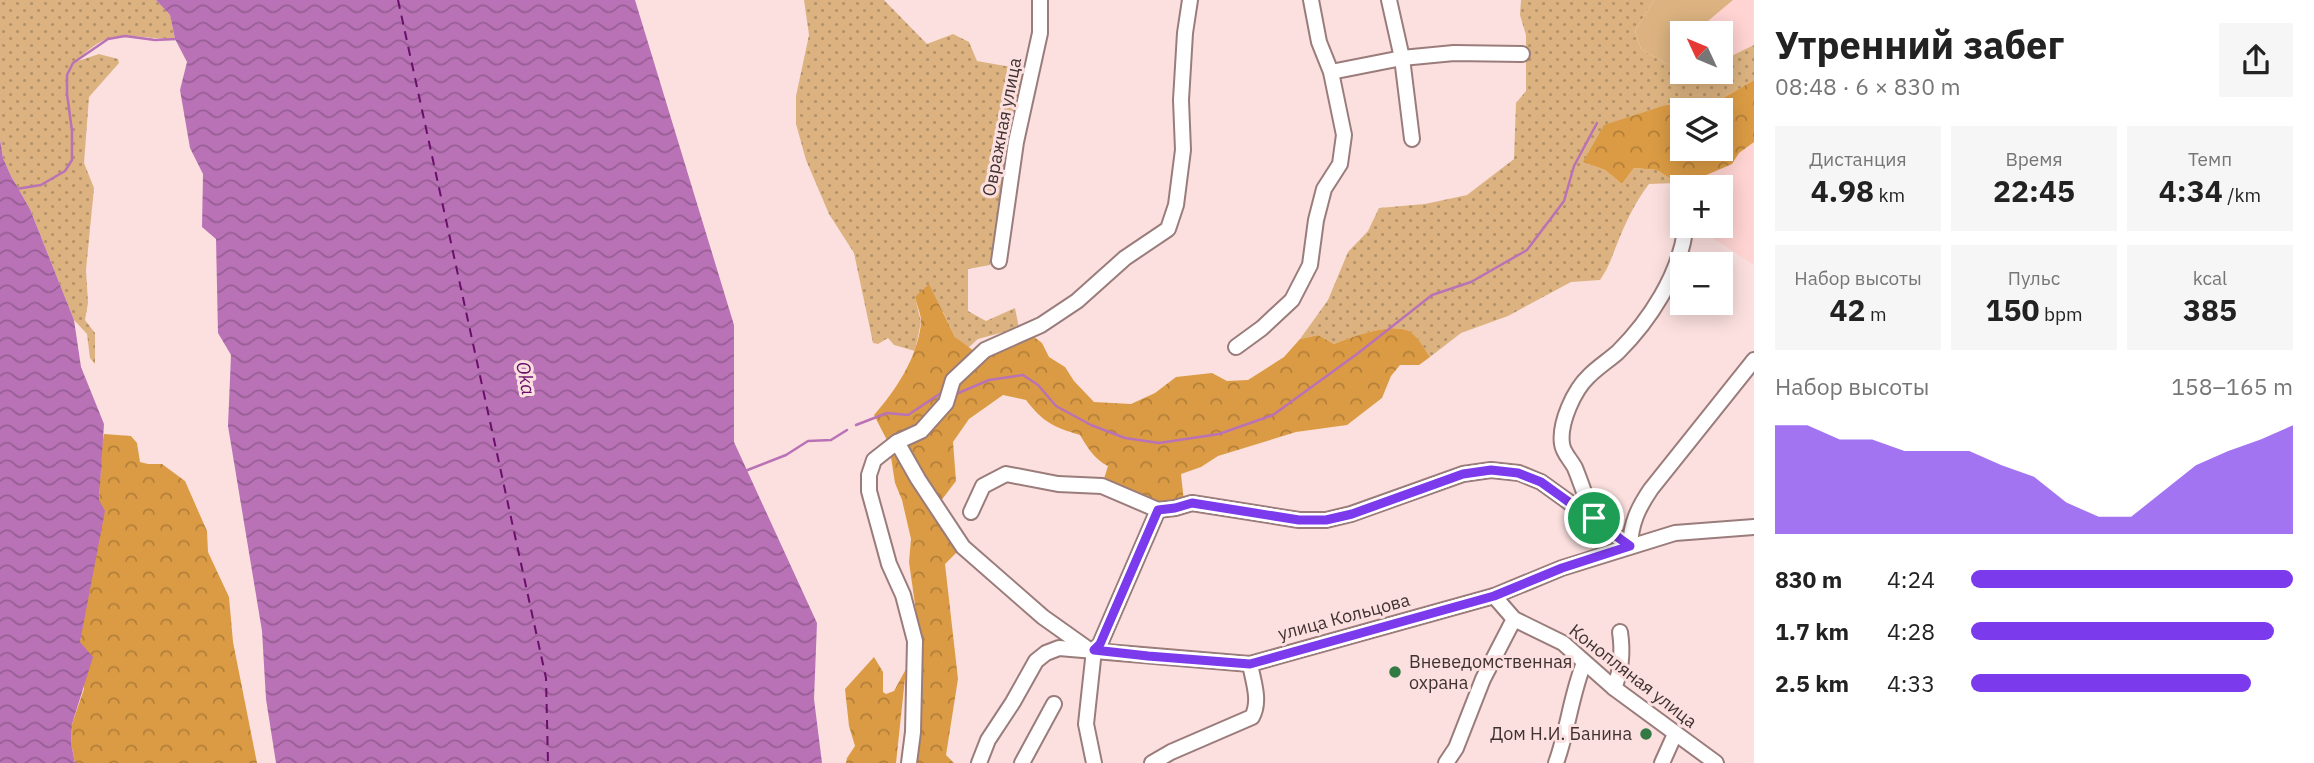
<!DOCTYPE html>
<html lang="ru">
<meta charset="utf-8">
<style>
:root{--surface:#fff;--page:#f6f6f6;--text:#222;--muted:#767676;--accent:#7c3aed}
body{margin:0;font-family:"IBM Plex Sans",sans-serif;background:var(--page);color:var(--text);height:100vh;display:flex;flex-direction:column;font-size:26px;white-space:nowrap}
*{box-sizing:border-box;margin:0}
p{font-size:23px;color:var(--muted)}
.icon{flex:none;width:38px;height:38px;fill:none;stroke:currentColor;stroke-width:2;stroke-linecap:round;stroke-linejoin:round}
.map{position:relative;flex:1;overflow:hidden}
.drawer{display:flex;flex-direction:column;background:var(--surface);width:560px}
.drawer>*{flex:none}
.needle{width:46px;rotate:314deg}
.buttons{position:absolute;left:1670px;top:21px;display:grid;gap:14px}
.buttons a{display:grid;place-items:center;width:63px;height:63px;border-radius:0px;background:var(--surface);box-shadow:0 4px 18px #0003;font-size:35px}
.pin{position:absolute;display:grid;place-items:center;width:60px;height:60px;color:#fff;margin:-30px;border:4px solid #fff;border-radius:50%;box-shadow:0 2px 7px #0007}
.round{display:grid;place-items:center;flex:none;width:74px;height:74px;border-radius:0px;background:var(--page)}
.head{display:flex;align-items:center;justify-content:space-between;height:119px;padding:0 21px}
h1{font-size:38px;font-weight:800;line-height:52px}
.metrics{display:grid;grid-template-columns:repeat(3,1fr);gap:10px;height:119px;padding:7px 21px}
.metrics div{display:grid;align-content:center;border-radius:0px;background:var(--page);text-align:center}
.metrics b{font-size:30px;font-weight:800}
.metrics small{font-size:19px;font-weight:400}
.metrics p{font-size:19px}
.chart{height:196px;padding:14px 21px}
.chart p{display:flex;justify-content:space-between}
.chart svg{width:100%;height:126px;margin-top:7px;fill:var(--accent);opacity:.7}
ul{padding:0 21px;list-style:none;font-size:23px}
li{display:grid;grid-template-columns:112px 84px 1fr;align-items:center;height:52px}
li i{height:18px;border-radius:9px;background:var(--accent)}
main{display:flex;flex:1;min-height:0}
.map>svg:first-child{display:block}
</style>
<main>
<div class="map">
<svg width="1754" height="763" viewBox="0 0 1754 763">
<defs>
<pattern id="grass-dots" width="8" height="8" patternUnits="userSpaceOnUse" patternTransform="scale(1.75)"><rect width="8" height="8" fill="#dcb380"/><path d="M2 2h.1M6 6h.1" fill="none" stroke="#b49269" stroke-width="1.8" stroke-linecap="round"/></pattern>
<pattern id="forest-crowns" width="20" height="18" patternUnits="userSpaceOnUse" patternTransform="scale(1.75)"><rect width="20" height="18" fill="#db9b44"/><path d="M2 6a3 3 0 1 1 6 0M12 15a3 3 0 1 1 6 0" fill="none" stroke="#b37f39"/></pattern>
<pattern id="water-waves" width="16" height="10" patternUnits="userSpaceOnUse" patternTransform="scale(1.75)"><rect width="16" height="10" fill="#b972b6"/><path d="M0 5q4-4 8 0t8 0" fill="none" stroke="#985e95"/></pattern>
</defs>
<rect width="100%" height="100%" fill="#fbe0df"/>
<g fill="#ffd4d2">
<polygon points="1733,0 1754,0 1754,45 1725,59 1720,52 1720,33 1710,33 1708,21"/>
<polygon points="1754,142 1754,265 1711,237 1710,229 1688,231 1684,226 1720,226 1720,187 1682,187 1682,194 1677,183 1688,183 1732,164 1739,153"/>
</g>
<g fill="url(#grass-dots)">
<path d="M0,0h156l14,15 5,24c-19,1 -51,-7 -68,0 -12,4 -23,15 -32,23l24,-8 19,5 1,4 -30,34 -5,66 10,25 -8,82 2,33 -3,17 10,13v31l-5,-6 -3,-24 -13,-14 -44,-111 -19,-33 -8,-18 -3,-19z"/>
<polygon points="804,0 884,0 927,44 953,34 969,42 977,61 1028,70 1007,163 990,265 968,269 968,311 986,321 1015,308 1019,328 978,339 968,348 955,337 943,312 915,297 921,322 915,351 894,345 888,338 878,344 873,343 854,253 829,214 806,160 796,124 796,96 809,35"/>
<path d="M1521,0h133l-19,31 6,18 24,14 17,5v4h38v-20l5,7 29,-14v35l-41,24 -47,1 -83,57 22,8 17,14 12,-16 23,2 20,13 -28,1c-14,18 -24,40 -32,60 -6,15 -8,23 -17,36l-29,2 -63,34 -47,17 -31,24c-6,-9 -12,-21 -21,-26 -18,-9 -58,6 -75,13l-16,-9 -18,4 28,-39 20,-48 20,-21 11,-23 46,-4 42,-9 47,-36 2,-56 10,-12v-56l-6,-20z"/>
</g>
<g fill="url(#forest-crowns)" fill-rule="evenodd">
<path d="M1754,80v62l-15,11 -7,11 -44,19h-11l-20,-13 -23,-2 -12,16 -17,-14 -22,-8 21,-37 62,-20 47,-1zM1720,110v39h-38v-39z"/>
<path d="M929,284l26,53 23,17 55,-18 9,7 7,14 16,10 9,14 20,21 37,2 24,-11 21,-16 36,-4 15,8 21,-1 36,-23 16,-18 18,-4 16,9c17,-7 57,-22 75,-13 9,5 15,17 21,26l-11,8h-19l-9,11 -9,22 -35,27 -51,7 -78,24 -17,11 -20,7 3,28 -26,6 -56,-23 6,-19c-13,-6 -21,-19 -28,-31 -27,-8 -37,-13 -54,-35l-23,-5 -34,24 -16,23 3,39 -16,21 19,48 -14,14 13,115 -12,76 8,8h-38l5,-57v-59l-12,-85 2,-23 -9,-39 -7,-17 -6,-39 -15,-29c22,-25 43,-57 47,-91 1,-8 -4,-18 -6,-27z"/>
<polygon points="104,434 131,436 137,443 140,462 148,464 162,464 185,481 207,531 208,552 229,597 233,642 257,763 75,763 71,743 72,724 84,689 80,642 99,500 102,444"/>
<polygon points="874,657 883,672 883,692 886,694 894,691 906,669 896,763 846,763 847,758 855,746 849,726 845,689"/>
</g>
<polygon fill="#dcb380" points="1654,0 1733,0 1708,21 1710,33 1682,33 1682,68 1665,63 1641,49 1635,31"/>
<g fill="url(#water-waves)">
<polygon points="156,0 635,0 734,325 734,442 817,623 814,699 822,763 276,763 266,699 262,631 228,426 231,355 218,333 216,239 202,227 203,174 190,148 180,90 187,62 175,39 170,15"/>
<polygon points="0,139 3,158 11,176 30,209 74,320 81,367 104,424 99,500 105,511 80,642 93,657 72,724 71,743 75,763 0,763"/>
</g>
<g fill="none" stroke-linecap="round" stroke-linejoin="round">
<g stroke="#b972b6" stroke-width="2.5">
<polyline points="16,189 41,185 65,171 72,160 72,131 67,94 67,75 73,63 108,39 125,36 155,40 176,39"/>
<polyline points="956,394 989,380 1023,375 1038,385 1056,406 1091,425 1125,438 1159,443 1219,434 1273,415 1357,354 1432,295 1471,282 1527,250 1564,201 1574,166 1597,123"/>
<polyline points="856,425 887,413 908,415 941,393"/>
<polyline points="745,471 786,455 808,441 831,440 847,430"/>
</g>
<polyline stroke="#690f69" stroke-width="2" stroke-dasharray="9 7" stroke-linecap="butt" points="398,0 546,678 548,763"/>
<g stroke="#9a7c7b" stroke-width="18">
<g id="minor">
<polyline points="1389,0 1402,58 1412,139"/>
<polyline points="1331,72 1402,58 1454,53 1522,54"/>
<polyline points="999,261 1016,142 1040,33 1040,0"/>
<polyline points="1236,347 1262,328 1292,300 1310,265 1316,220 1324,189 1340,164 1344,135 1331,72 1319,42 1311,0"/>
<polyline points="897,442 918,479 963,547 1043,617 1088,649"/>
<polyline points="971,512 983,486 1006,474 1058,484 1102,486 1158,510 1175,508 1192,503 1299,520 1326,520 1351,514 1463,474 1491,470 1519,473 1541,482 1630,546"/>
<path d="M1594,518c-7,-16 -12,-33 -19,-50 -4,-8 -12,-15 -13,-24 -3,-21 12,-54 27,-68 9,-9 20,-16 29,-24 32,-32 61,-77 67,-121"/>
<path d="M1630,546c1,-23 8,-38 21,-57l103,-129"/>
<polyline points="1494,596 1514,619 1563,643 1614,688 1716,763"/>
<path d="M1614,688c8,-19 9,-36 6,-56"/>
<polyline points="909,763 913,732 915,641 903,595 889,564 869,491 869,475 874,460 897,442 921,431 946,403 953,380 985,350 1041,325 1077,301 1125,258 1168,229 1176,205 1183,150 1181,100 1185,33 1190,0"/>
<polyline points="979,763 988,740 1013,702 1036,661 1046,653 1059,648 1250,664 1494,596 1562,568 1675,533 1754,527"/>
<polyline points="1022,763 1054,704"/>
<polyline points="1094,763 1086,724 1094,650 1100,644 1158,510"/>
<path d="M1152,763l19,-11 81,-35c9,-16 1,-36 -2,-53"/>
<polyline points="1446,763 1456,748 1483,679 1514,619"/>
<path d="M1556,763c12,-33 15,-68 28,-100"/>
<polyline points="1662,763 1675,734"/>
</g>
</g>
<use href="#minor" stroke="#fff" stroke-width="14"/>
</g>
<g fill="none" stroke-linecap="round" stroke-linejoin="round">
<g stroke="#fff" stroke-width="14">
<polygon id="route" points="1491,470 1518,473 1541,482 1630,546 1562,568 1494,596 1250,664 1148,656 1094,650 1100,644 1158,510 1175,508 1192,503 1299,520 1326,520 1352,514 1463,474"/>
</g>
<use href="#route" stroke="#7c3aed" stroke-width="9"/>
</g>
<g fill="#327945" stroke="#fbe0df" stroke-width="2.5">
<circle cx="1395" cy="672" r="7"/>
<circle cx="1646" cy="734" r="7"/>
</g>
<g text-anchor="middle" stroke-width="6" stroke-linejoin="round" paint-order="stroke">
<g font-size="18" fill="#3f3231" stroke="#fbe0df">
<text transform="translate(1002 127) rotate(-79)" y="6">Овражная улица</text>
<text transform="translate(1344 617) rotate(-15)" y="6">улица Кольцова</text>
<text transform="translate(1633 676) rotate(38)" y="6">Конопляная улица</text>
</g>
<g font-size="18" fill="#3f3231" stroke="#fbe0df" text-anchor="start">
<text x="1409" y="668">Вневедомственная<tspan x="1409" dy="21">охрана</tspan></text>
<text x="1632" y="740" text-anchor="end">Дом Н.И. Банина</text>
</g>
<g font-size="19" font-style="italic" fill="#690f69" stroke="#fbe0df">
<text transform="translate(526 378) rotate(79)" y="7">Oka</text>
</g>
</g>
</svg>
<div class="buttons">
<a><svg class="needle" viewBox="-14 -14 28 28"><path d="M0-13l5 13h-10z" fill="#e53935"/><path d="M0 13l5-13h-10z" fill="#767676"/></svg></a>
<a><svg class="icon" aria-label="layers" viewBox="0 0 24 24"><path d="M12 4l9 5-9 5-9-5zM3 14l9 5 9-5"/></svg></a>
<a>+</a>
<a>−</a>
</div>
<div class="pin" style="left:1594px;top:518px;background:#1e9e55"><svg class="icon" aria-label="arrive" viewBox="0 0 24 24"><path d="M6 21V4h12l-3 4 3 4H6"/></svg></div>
</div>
<section class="drawer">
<div class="head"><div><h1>Утренний забег</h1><p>08:48 · 6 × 830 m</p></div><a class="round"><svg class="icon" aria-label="share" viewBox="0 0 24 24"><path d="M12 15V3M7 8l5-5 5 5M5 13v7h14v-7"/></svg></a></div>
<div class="metrics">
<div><p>Дистанция</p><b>4.98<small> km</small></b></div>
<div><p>Время</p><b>22:45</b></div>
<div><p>Темп</p><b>4:34<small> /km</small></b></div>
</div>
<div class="metrics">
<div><p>Набор высоты</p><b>42<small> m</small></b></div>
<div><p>Пульс</p><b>150<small> bpm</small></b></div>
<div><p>kcal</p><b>385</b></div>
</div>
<div class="chart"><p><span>Набор высоты</span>158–165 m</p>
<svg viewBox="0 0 160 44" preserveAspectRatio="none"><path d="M0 44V6L10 6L20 11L30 11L40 15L50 15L60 15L70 20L80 24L90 33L100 38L110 38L120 29L130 20L140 15L150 11L160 6V44z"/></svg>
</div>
<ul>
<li><b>830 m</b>4:24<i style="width:100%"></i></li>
<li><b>1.7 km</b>4:28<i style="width:94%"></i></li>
<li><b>2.5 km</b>4:33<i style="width:87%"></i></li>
</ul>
</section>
</main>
